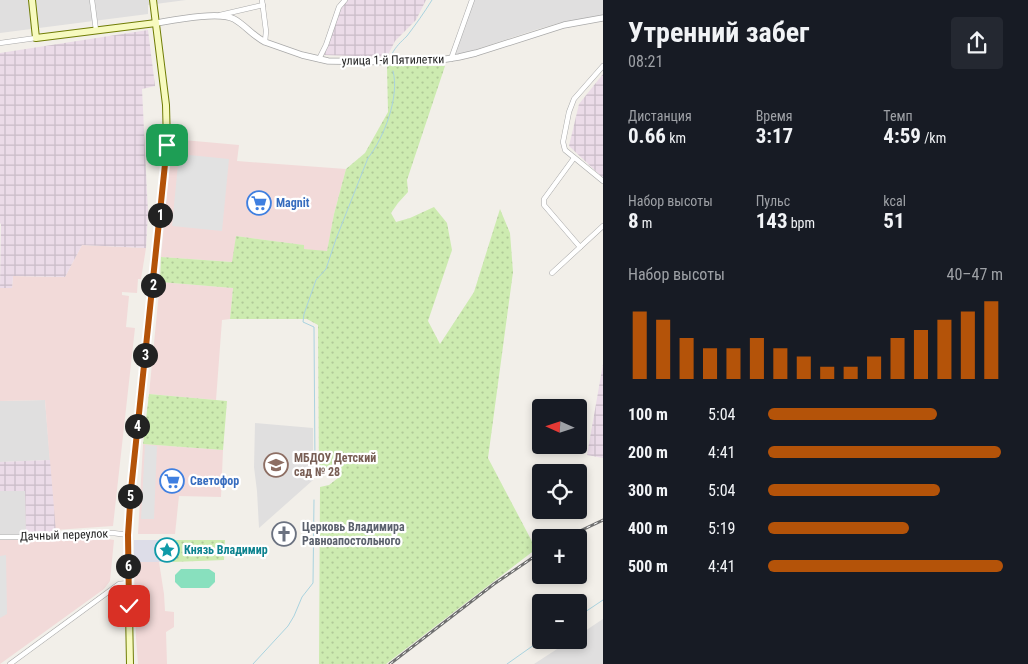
<!DOCTYPE html>
<html lang="ru">
<meta charset="utf-8">
<style>
:root{--surface:#171b24;--page:#242831;--text:#f1f3f6;--muted:#9ea1a6;--accent:#b45309}
body{margin:0;font-family:"Roboto Condensed",sans-serif;background:var(--page);color:var(--text);height:100vh;display:flex;flex-direction:column;font-size:19px;white-space:nowrap}
*{box-sizing:border-box;margin:0}
p{font-size:16px;color:var(--muted)}
.icon{flex:none;width:28px;height:28px;fill:none;stroke:currentColor;stroke-width:2;stroke-linecap:round;stroke-linejoin:round}
.map{position:relative;flex:1;overflow:hidden}
.side{display:flex;flex-direction:column;background:var(--surface);width:425px}
.side>*{flex:none}
.needle{width:32px;rotate:273deg}
.tools{position:absolute;left:532px;top:399px;display:grid;gap:10px}
.tools a{display:grid;place-items:center;width:55px;height:55px;border-radius:5px;background:var(--surface);box-shadow:0 2px 8px #0003;font-size:25px}
.pin{position:absolute;display:grid;place-items:center;width:42px;height:42px;color:#fff;margin:-21px;border-radius:10px;box-shadow:0 2px 8px #0006}
.km{position:absolute;width:25px;height:25px;margin:-12px;border-radius:50%;background:#222;color:#fff;font-size:14px;line-height:25px;text-align:center}
.round{display:grid;place-items:center;flex:none;width:52px;height:52px;border-radius:5px;background:var(--page)}
.headline{display:flex;align-items:center;justify-content:space-between;height:85px;padding:0 25px}
h1{font-size:28px;font-weight:700;line-height:38px}
.metrics{display:grid;grid-template-columns:repeat(3,1fr);gap:8px;height:85px;padding:5px 25px}
.metrics div{display:grid;align-content:center}
.metrics b{font-size:21px;font-weight:700}
.metrics small{font-size:14px;font-weight:400}
.metrics p{font-size:14px}
.chart{height:140px;padding:10px 25px}
.chart p{display:flex;justify-content:space-between}
.chart svg{width:100%;height:90px;margin-top:5px;stroke:var(--accent);stroke-width:6}
ul{padding:0 25px;list-style:none;font-size:16px}
li{display:grid;grid-template-columns:80px 60px 1fr;align-items:center;height:38px}
li i{height:12px;border-radius:6px;background:var(--accent)}
main{display:flex;flex:1;min-height:0}
.map>svg:first-child{display:block}
</style>
<main>
<div class="map">
<svg width="603" height="664" viewBox="0 0 603 664">
<defs>
<pattern id="industrial-grid" width="8" height="8" patternUnits="userSpaceOnUse" patternTransform="scale(1.25)"><rect width="8" height="8" fill="#ebdbe8"/><path d="M0 4h8M4 0v8" fill="none" stroke="#c9bcc7"/></pattern>
<pattern id="grass-dots" width="8" height="8" patternUnits="userSpaceOnUse" patternTransform="scale(1.25)"><rect width="8" height="8" fill="#cdebb0"/><path d="M2 2h.1M6 6h.1" fill="none" stroke="#b0c997" stroke-width="1.8" stroke-linecap="round"/></pattern>
</defs>
<rect width="100%" height="100%" fill="#f2efe9"/>
<g fill="#e0dfdf">
<polygon points="0,0 186,0 148,5 148,14 0,33"/>
<polygon points="474,0 603,0 603,15 559,23 535,30 465,53 454,55"/>
<polygon points="45,400 50,460 0,462 0,401"/>
<polygon points="255,423 313,428 313,480 259,528 257,491 254,467"/>
<polygon points="0,480 0,491 25,491 26,534 0,535"/>
<polygon points="603,619 603,664 534,664 571,640 579,640 579,635"/>
</g>
<g fill="#f2dad9">
<polygon points="172,139 239,145 237,161 346,169 334,214 327,252 303,249 303,245 236,236 233,262 161,257"/>
<polygon points="82,245 146,248 141,279 138,279 137,293 122,292 122,295 129,296 126,327 135,328 113,526 55,530 45,400 0,401 0,288 12,288 13,276 65,277"/>
<polygon points="160,282 233,288 230,319 222,320 216,400 149,394"/>
<polygon points="143,444 223,450 221,497 179,496 175,534 138,534"/>
<polygon points="106,537 108,539 114,540 110,581 104,589 0,664 0,540"/>
<polygon points="134,562 159,562 164,594 165,611 174,612 174,627 166,632 167,664 138,664 136,638"/>
</g>
<g fill="url(#industrial-grid)">
<polygon points="346,0 426,0 416,20 395,41 387,57 324,55 342,5"/>
<polygon points="148,30 155,86 142,89 148,213 146,248 82,245 65,277 13,276 12,288 0,288 1,224 0,223 0,53"/>
<polygon points="603,74 603,178 569,146 579,104"/>
<polygon points="603,364 603,458 587,455"/>
<polygon points="50,460 56,533 26,534 25,491 0,491 0,462"/>
</g>
<g fill="url(#grass-dots)">
<polygon points="387,66 445,66 407,180 408,192 398,203 391,213 396,222 410,218 434,207 447,223 452,250 428,321 440,344 474,292 500,209 510,233 513,272 488,458 536,549 386,664 319,664 320,487 329,485 338,478 330,466 319,474 318,325 307,319 230,319 233,288 160,282 161,257 232,262 236,236 304,245 304,249 327,251 334,214 346,169 365,153 388,112"/>
<polygon points="149,394 227,401 223,450 143,444"/>
<polygon points="173,540 225,540 224,560 173,562"/>
</g>
<polygon fill="#88e0be" points="181,569 209,569 215,573 215,582 209,588 181,588 175,582 175,575"/>
<g fill="#e2e2e2">
<polygon points="179,154 229,159 222,231 172,226"/>
<polygon points="145,445 157,446 154,519 141,519"/>
<polygon points="6,555 7,614 0,618 0,556"/>
</g>
<rect fill="#dddde8" x="134" y="540" width="39" height="22"/>
<g fill="none" stroke-linecap="round" stroke-linejoin="round">
<g stroke="#aad3df" stroke-width="1">
<path d="M392,54c4,-8 9,-12 15,-18 9,-12 17,-23 25,-36"/>
<path d="M315,467l-1,-140 -11,-5 1,-8 12,-34 10,-11 10,-30 32,-81c16,-20 32,-62 25,-87"/>
<polyline points="579,616 603,600"/>
<polyline points="253,664 288,626 294,616 302,597 313,583 314,500"/>
<polyline points="507,664 541,640"/>
</g>
<g stroke="#a9a9a9" stroke-width="5.5">
<g id="minor">
<polyline points="92,0 96,30"/>
<polyline points="262,0 266,31 265,42"/>
<polyline points="220,15 263,5"/>
<polyline points="0,43 36,38"/>
<polyline points="319,59 326,45 339,7 345,0"/>
<polyline points="451,59 472,0"/>
<polyline points="603,66 574,99 569,112 563,142 565,150 603,181"/>
<polyline points="574,158 544,199 544,205 580,247"/>
<polyline points="552,273 603,226"/>
<polyline points="0,537 27,537 113,533 128,535"/>
<polyline points="10,664 119,584 128,583"/>
</g>
</g>
<g stroke="#a9a9a9" stroke-width="7">
<path id="tertiary" d="M156,23c18,-3 63,-12 78,-4 11,6 19,17 31,23l37,13 26,6 69,1 37,-1 25,-4 17,-4 88,-28 39,-7"/>
</g>
<g stroke="#707d05" stroke-width="8">
<g id="secondary">
<polyline points="32,0 36,38 156,23"/>
<polyline points="130,664 128,556 129,517 135,448 167,145 166,105 153,0"/>
</g>
</g>
<use href="#minor" stroke="#fff" stroke-width="4.5"/>
<use href="#tertiary" stroke="#fff" stroke-width="5.5"/>
<use href="#secondary" stroke="#f7fabf" stroke-width="6"/>
<g stroke="#707070" stroke-width="3">
<g id="rail">
<polyline points="565,538 603,520"/>
<polyline points="390,664 494,584 541,552"/>
</g>
</g>
<use href="#rail" stroke="#fff" stroke-width="1" stroke-dasharray="4" stroke-linecap="butt"/>
</g>
<g fill="none" stroke-linecap="round" stroke-linejoin="round">
<g stroke="#fff" stroke-width="10">
<polyline id="route" points="129,606 128,535 131,490 167,145"/>
</g>
<use href="#route" stroke="#b45309" stroke-width="6"/>
</g>
<defs>
<g id="supermarket-ring" transform="scale(1.25)"><circle r="9.5" fill="#fff" stroke="#3f7fe0" stroke-width="1.5"/><path d="M-6-5.5h2.5l.6 2H6L4.5 2H-2.5L-4.4-4H-6ZM-1.5 3.2a1.3 1.3 0 1 0 .1 0ZM3 3.2a1.3 1.3 0 1 0 .1 0Z" fill="#3f7fe0"/></g>
<g id="school-ring" transform="scale(1.25)"><circle r="9.5" fill="#fff" stroke="#8d6e63" stroke-width="1.5"/><path d="M0-5L7-2L0 1L-7-2ZM-4 1L0 2.5L4 1V4Q0 6-4 4Z" fill="#8d6e63"/></g>
<g id="church-ring" transform="scale(1.25)"><circle r="9.5" fill="#fff" stroke="#6b7280" stroke-width="1.5"/><path d="M-1.2-6h2.4v3.5h3.3v2.4h-3.3V6h-2.4V-.1h-3.3v-2.4h3.3Z" fill="#6b7280"/></g>
<g id="sight-ring" transform="scale(1.25)"><circle r="9.5" fill="#fff" stroke="#0f9aa8" stroke-width="1.5"/><path d="M0-6L1.8-2.2L6-1.7L2.9 1.2L3.7 5.4L0 3.3L-3.7 5.4L-2.9 1.2L-6-1.7L-1.8-2.2Z" fill="#0f9aa8"/></g>
</defs>
<g fill-rule="evenodd">
<use href="#supermarket-ring" x="259" y="203"/>
<use href="#school-ring" x="276" y="465"/>
<use href="#supermarket-ring" x="172" y="481"/>
<use href="#church-ring" x="284" y="534"/>
<use href="#sight-ring" x="167" y="550"/>
</g>
<g text-anchor="middle" stroke-width="4.5" stroke-linejoin="round" paint-order="stroke">
<g font-size="12" fill="#222" stroke="#fff">
<text transform="translate(393 60) rotate(-1)" y="4">улица 1-й Пятилетки</text>
<text transform="translate(64 535) rotate(-2)" y="4">Дачный переулок</text>
</g>
<g font-size="12" font-weight="bold" fill="#366cbe" stroke="#fff" text-anchor="start">
<text x="276" y="207">Magnit</text>
<text x="190" y="485">Светофор</text>
</g>
<g font-size="12" font-weight="bold" fill="#785e54" stroke="#fff" text-anchor="start">
<text x="294" y="462">МБДОУ Детский<tspan x="294" dy="14">сад № 28</tspan></text>
</g>
<g font-size="12" font-weight="bold" fill="#5b616d" stroke="#fff" text-anchor="start">
<text x="302" y="531">Церковь Владимира<tspan x="302" dy="14">Равноапостольного</tspan></text>
</g>
<g font-size="12" font-weight="bold" fill="#0d838f" stroke="#fff" text-anchor="start">
<text x="184" y="554">Князь Владимир</text>
</g>
</g>
</svg>
<div class="tools">
<a><svg class="needle" viewBox="-14 -14 28 28"><path d="M0-13l5 13h-10z" fill="#e53935"/><path d="M0 13l5-13h-10z" fill="#9ea1a6"/></svg></a>
<a><svg class="icon" aria-label="locate" viewBox="0 0 24 24"><circle cx="12" cy="12" r="6"/><path d="M12 2v4M12 18v4M2 12h4M18 12h4"/></svg></a>
<a>+</a>
<a>−</a>
</div>
<div class="pin" style="left:167px;top:145px;background:#1e9e55"><svg class="icon" aria-label="arrive" viewBox="0 0 24 24"><path d="M6 21V4h12l-3 4 3 4H6"/></svg></div>
<div class="pin" style="left:129px;top:606px;background:#d93025"><svg class="icon" aria-label="check" viewBox="0 0 24 24"><path d="M5 12l5 5 9-10"/></svg></div>
<b class="km" style="left:160px;top:215px">1</b>
<b class="km" style="left:153px;top:285px">2</b>
<b class="km" style="left:145px;top:355px">3</b>
<b class="km" style="left:137px;top:426px">4</b>
<b class="km" style="left:130px;top:496px">5</b>
<b class="km" style="left:128px;top:566px">6</b>
</div>
<section class="side">
<div class="headline"><div><h1>Утренний забег</h1><p>08:21</p></div><a class="round"><svg class="icon" aria-label="share" viewBox="0 0 24 24"><path d="M12 15V3M7 8l5-5 5 5M5 13v7h14v-7"/></svg></a></div>
<div class="metrics">
<div><p>Дистанция</p><b>0.66<small> km</small></b></div>
<div><p>Время</p><b>3:17</b></div>
<div><p>Темп</p><b>4:59<small> /km</small></b></div>
</div>
<div class="metrics">
<div><p>Набор высоты</p><b>8<small> m</small></b></div>
<div><p>Пульс</p><b>143<small> bpm</small></b></div>
<div><p>kcal</p><b>51</b></div>
</div>
<div class="chart"><p><span>Набор высоты</span>40–47 m</p>
<svg viewBox="0 0 160 44" preserveAspectRatio="none"><path d="M5 44V11M15 44V15M25 44V24M35 44V29M45 44V29M55 44V24M65 44V29M75 44V33M85 44V38M95 44V38M105 44V33M115 44V24M125 44V20M135 44V15M145 44V11M155 44V6"/></svg>
</div>
<ul>
<li><b>100 m</b>5:04<i style="width:72%"></i></li>
<li><b>200 m</b>4:41<i style="width:99%"></i></li>
<li><b>300 m</b>5:04<i style="width:73%"></i></li>
<li><b>400 m</b>5:19<i style="width:60%"></i></li>
<li><b>500 m</b>4:41<i style="width:100%"></i></li>
</ul>
</section>
</main>
